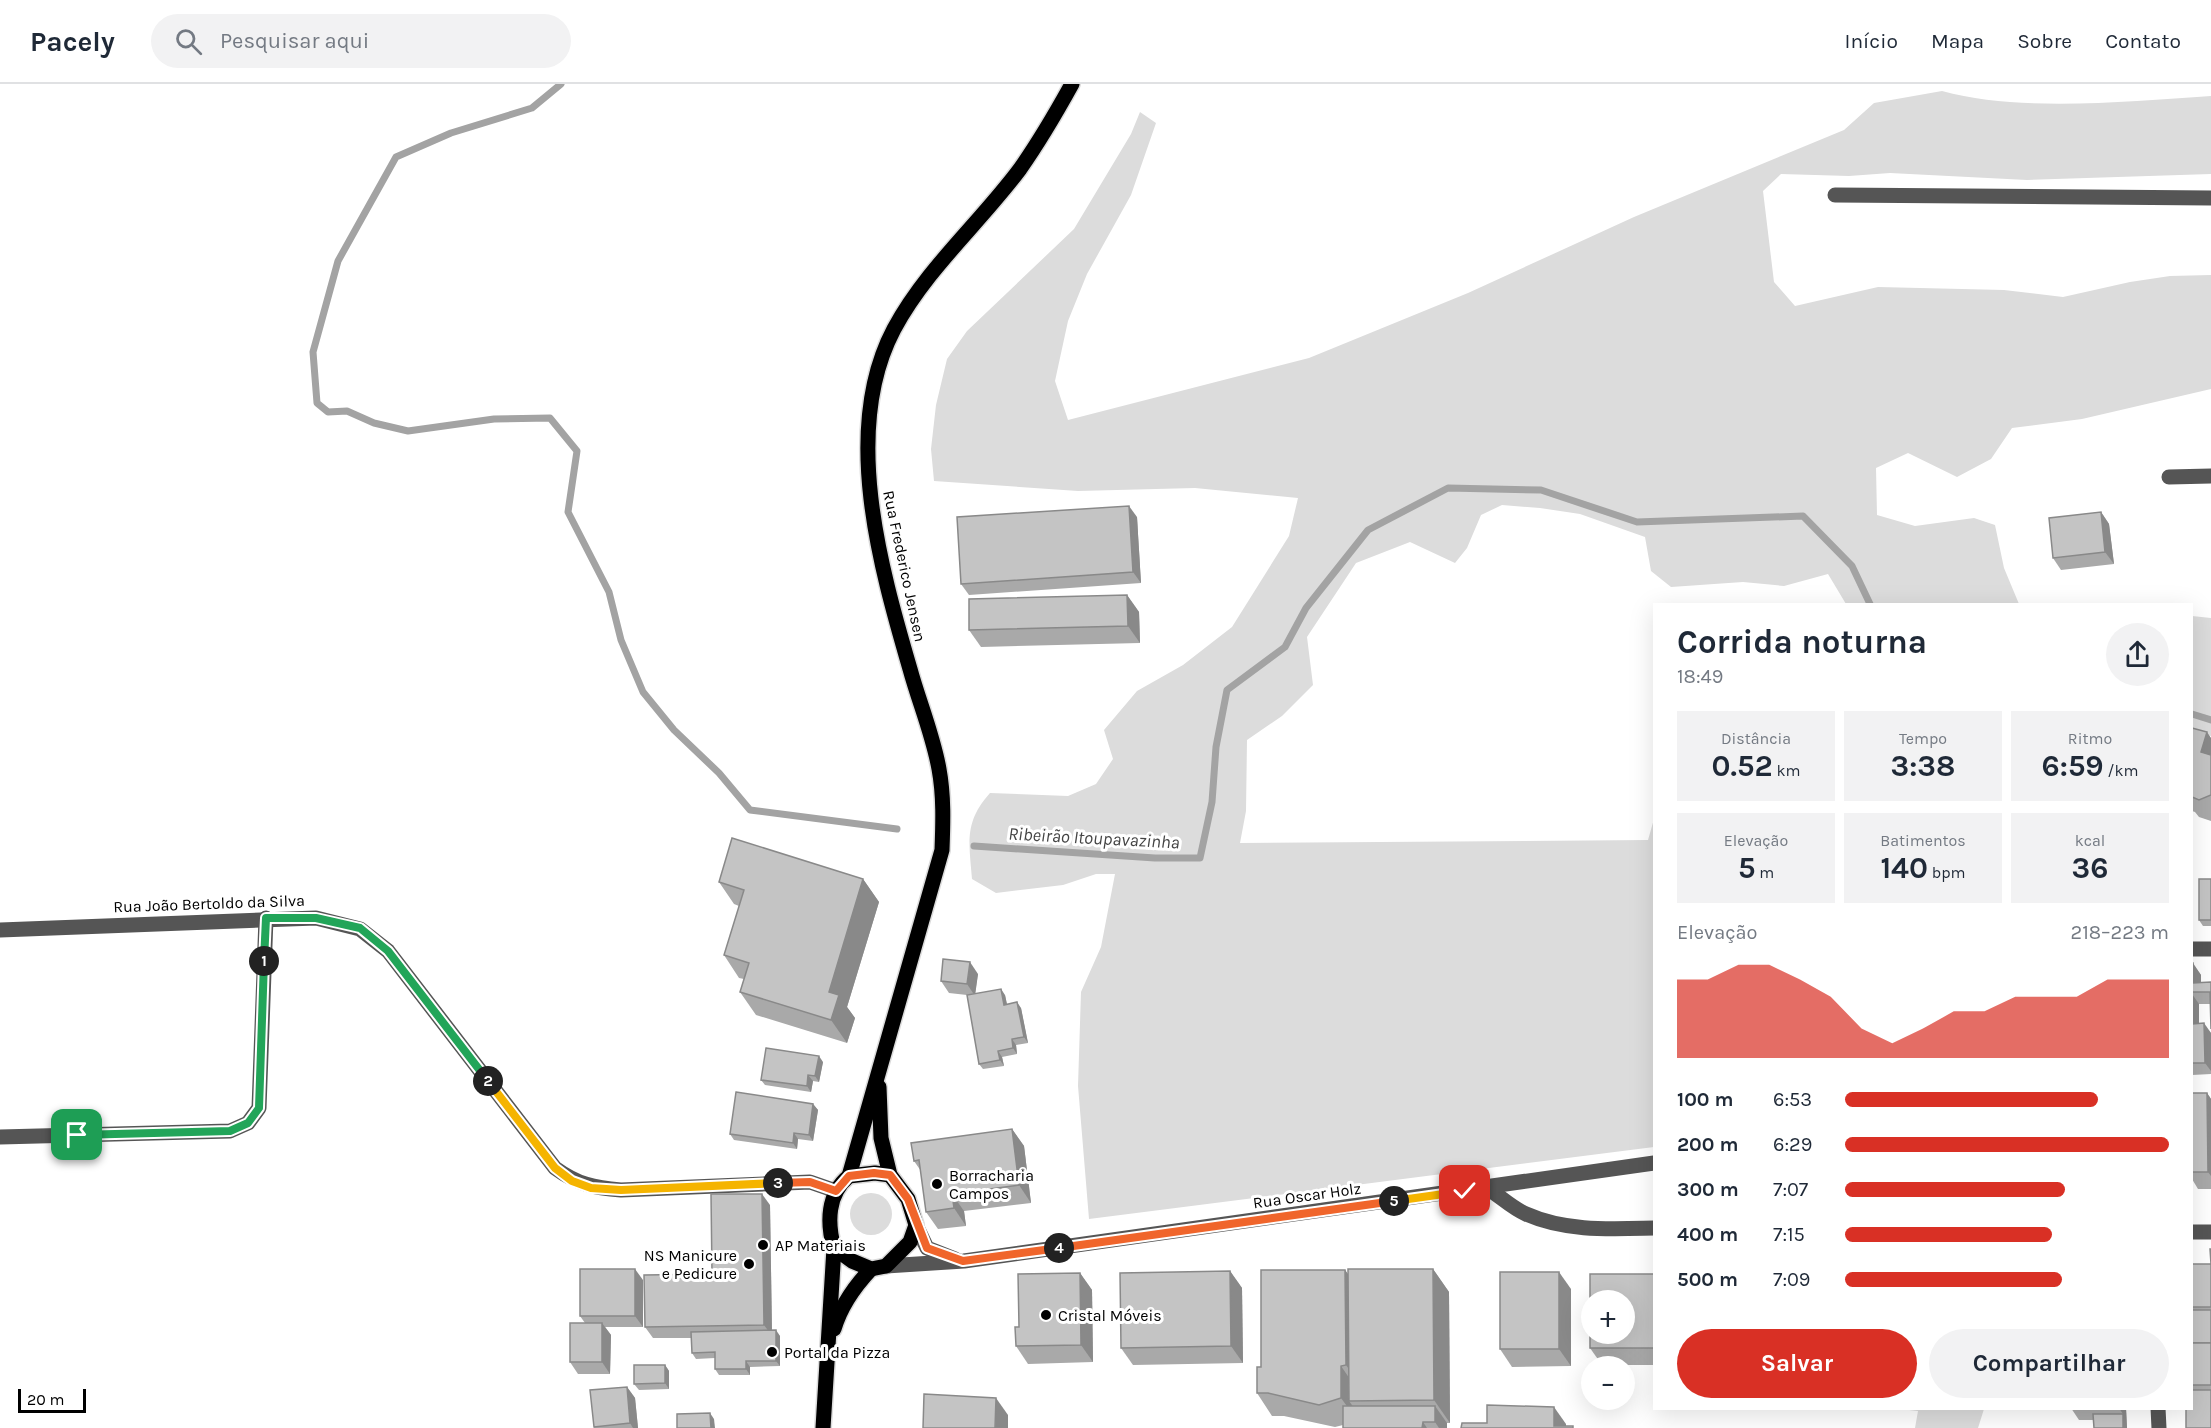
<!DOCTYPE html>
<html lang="pt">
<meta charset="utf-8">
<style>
:root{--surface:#fff;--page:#f2f2f3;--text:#1f2937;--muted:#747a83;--line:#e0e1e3;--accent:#d93025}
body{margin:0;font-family:Karla,sans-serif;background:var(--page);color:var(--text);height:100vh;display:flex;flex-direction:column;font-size:22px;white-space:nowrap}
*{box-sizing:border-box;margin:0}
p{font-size:20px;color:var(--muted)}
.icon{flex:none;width:33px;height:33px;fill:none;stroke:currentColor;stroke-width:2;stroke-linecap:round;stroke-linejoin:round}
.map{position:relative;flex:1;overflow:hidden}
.side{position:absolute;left:1653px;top:519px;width:540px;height:807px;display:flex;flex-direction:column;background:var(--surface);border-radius:0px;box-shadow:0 6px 24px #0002}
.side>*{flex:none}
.controls{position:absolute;left:1581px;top:1206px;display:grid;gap:12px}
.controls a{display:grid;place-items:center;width:54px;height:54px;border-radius:50%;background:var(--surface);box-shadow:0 6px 24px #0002;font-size:30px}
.scale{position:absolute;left:18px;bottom:15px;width:68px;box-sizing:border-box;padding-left:6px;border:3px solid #000;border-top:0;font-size:16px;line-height:21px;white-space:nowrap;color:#000;-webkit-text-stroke:4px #fff;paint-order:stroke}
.pin{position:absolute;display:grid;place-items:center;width:51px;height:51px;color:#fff;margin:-26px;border-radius:12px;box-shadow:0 3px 9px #0006}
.km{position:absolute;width:30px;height:30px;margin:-15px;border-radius:50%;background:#222;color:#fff;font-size:16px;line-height:30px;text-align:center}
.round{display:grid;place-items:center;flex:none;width:63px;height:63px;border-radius:32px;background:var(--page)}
.summary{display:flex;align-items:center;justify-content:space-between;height:102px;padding:0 24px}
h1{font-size:33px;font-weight:700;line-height:45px}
.figures{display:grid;grid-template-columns:repeat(3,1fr);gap:9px;height:102px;padding:6px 24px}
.figures div{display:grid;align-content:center;border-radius:0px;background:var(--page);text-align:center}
.figures b{font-size:30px;font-weight:700}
.figures small{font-size:16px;font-weight:400}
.figures p{font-size:16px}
.chart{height:168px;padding:12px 24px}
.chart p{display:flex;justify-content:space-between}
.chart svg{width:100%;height:108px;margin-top:6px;fill:var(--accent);opacity:.7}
.primary-button{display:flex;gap:12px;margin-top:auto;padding:12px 24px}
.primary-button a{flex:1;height:69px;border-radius:36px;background:var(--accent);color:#fff;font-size:24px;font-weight:700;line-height:69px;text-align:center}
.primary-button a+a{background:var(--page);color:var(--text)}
ul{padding:0 24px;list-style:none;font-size:20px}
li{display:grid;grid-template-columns:96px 72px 1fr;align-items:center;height:45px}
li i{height:15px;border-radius:8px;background:var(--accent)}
header{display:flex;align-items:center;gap:36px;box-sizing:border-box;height:84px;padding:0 30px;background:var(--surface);border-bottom:2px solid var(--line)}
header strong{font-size:28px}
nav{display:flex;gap:33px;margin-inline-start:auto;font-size:21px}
.search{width:420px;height:54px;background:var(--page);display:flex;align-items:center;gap:15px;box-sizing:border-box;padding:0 21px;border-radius:33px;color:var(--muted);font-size:22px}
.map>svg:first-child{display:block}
</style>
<header>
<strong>Pacely</strong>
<div class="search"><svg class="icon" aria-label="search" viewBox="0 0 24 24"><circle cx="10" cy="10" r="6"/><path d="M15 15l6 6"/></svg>Pesquisar aqui</div>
<nav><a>Início</a><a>Mapa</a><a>Sobre</a><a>Contato</a></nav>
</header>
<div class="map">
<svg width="2211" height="1344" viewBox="0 0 2211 1344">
<rect width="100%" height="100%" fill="#fff"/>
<g fill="#dcdcdc">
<path d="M1942,7c81,22 186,10 269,5v78l-184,6 -137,-7 -41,3 -68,-2 -18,17 11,91 21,24 83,-19 126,3 59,7 67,-15 40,-6 41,-1v114l-129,30 -70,9 -21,31 -34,18 -49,-24 -32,15 1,47 38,11 59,-8 21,7 9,43 15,36h-173l-18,-30 -44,12 -41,-4 -72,5 -20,-16 -6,-34 -65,-23 -40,-6 -38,-3 -21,10 -14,33 -12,15 -45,-21 -54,21 -49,74 6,48 -31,31 -35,24 -1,71 -6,32 408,-3 6,-21v328l-565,72 -11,-133 3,-94 20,-45 14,-73h-19l-33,11 -67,8 -24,-14c-3,-37 -8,-57 18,-86l78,3 28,-12 17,-25 -9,-29 33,-39 46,-26 49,-38 57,-91 9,-38 -103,-10 -117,3 -144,-10 -3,-32 5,-44 11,-46 20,-28 107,-102 57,-95 9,-22 16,11 -25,72 -44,79 -19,47 -13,60 13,39 241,-62 159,-65 166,-76 210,-87 30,-27z"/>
<polygon points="2192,532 2211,534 2211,652 2192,646"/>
<circle cx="871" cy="1130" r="21"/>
<polygon points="1900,1325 1899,1325 1984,1325 1978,1344 1915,1344 1918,1327"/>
</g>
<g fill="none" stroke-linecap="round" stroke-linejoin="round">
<g stroke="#a3a3a3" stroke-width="7">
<polyline points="561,0 532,24 451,49 396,73 338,177 313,268 317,319 328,328 347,327 374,339 408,347 494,335 550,334 577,367 568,428 609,508 621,556 643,608 674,646 719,689 750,726 897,745"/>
<polyline points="2192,630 2211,636"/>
<polyline points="974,762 1155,774 1200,774 1212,718 1216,663 1227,606 1285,563 1306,524 1368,446 1448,404 1541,406 1637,438 1803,432 1852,482 1870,520"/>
</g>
<g stroke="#dbdbdb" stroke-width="18">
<g id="major">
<path d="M849,1092l93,-326c1,-27 2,-54 -3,-81 -6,-34 -20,-67 -29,-100 -30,-103 -69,-240 -16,-340 33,-61 85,-105 126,-160 19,-27 36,-56 52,-85"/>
<polyline points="834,1164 852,1177 871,1185 886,1182 910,1158 916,1141 908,1115 890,1091 881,1054 879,1003"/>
<path d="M834,1245c7,-24 20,-42 37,-60"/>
<path d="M823,1344l11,-180c-7,-25 -7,-54 15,-72l26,-3 15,2"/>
</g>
</g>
<g stroke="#555" stroke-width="15">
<polyline points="1835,111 2211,114"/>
<polyline points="2169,393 2211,392"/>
<path d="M0,846l316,-12 44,11 28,22 167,217c22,16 39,20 66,22l189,-8 26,9"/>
<polyline points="2192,865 2211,865"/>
<polyline points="0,1053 230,1047 248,1039 259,1024 266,834"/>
<path d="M1487,1104c13,8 25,20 39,26 40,18 86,15 128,14"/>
<polyline points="916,1141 927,1164 955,1175"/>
<polyline points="2192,1148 2211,1148"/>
<polyline points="886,1182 964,1177 1654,1079"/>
<polyline points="2158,1324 2159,1344"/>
</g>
<use href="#major" stroke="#000" stroke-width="15"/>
</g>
<g fill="#a9a9a9">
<polygon points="2101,428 2109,440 2114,480 2061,486 2053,474"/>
<polygon points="1137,433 1141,499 969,511 961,500"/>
<polygon points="1127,511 1139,528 1140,559 981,563 969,546"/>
<polygon points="2192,644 2211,654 2211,737 2199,733 2195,728 2192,727"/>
<polygon points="863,795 879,818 847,923 855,934 847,959 756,931 740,908 744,895 739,894 724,871 739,822 734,820 719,798"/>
<polygon points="2211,795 2211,842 2203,842 2199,836"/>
<polygon points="2192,879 2201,891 2201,899 2211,898 2211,920 2199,920 2199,939 2211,949 2211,990 2192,991"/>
<polygon points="978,890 975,909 1005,911 1007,920 1021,924 1028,959 1016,961 1017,970 1002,973 1004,982 983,985 979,980 967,911 949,909 941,897"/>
<polygon points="823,978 819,998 813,997 811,1008 765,1001 761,996"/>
<polygon points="2192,1009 2207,1009 2211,1015 2211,1105 2198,1105 2192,1095"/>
<polygon points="813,1020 818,1026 813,1057 798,1055 797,1065 734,1056 730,1050"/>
<polygon points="1012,1045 1024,1062 1031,1119 964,1127 966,1142 938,1145 926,1128 921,1087 914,1077"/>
<polygon points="770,1121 772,1246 780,1252 780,1282 750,1283 750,1291 719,1291 715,1285 715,1274 696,1275 692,1269 691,1254 653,1254 645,1243 712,1190"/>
<polygon points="2211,1165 2211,1344 2192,1324 2192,1180 2211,1180"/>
<polygon points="1433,1185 1449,1208 1450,1339 1447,1339 1447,1344 1343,1344 1343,1341 1335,1343 1284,1332 1272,1332 1257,1309 1261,1283 1345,1186 1348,1190"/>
<polygon points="1230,1187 1242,1204 1243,1279 1133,1281 1121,1264"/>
<polygon points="1080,1189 1092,1206 1093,1278 1028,1280 1016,1262"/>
<polygon points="1654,1190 1654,1281 1602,1281 1590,1264"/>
<polygon points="643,1196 643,1243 605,1243 611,1251 610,1290 578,1290 570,1278 585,1239 580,1232"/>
<polygon points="1571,1205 1571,1282 1512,1283 1500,1265"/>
<polygon points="665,1281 669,1287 669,1305 639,1306 634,1300"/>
<polygon points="627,1303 635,1314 638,1344 594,1344 594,1343"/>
<polygon points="2071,1324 2126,1324 2127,1344 2094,1344 2093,1336 2079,1336"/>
</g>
<g fill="#898989">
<polygon points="1129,422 1137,433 1141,499 1133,488"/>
<polygon points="2101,428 2109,440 2114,480 2105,468"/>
<polygon points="1127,511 1139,528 1140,559 1128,542"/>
<polygon points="2207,648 2211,654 2211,682 2201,668"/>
<polygon points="863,795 879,818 847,923 855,934 847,959 831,936 829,908"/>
<polygon points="970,878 978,890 975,912 967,900"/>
<polygon points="2193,879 2201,891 2201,908 2193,899"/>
<polygon points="1001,905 1005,911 1008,926 1004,921"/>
<polygon points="2192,910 2199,920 2199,951 2192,940"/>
<polygon points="1017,918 1021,924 1028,959 1024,953"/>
<polygon points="2204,939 2211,949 2211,987 2205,979"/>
<polygon points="1012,955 1016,961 1017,970 1013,964"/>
<polygon points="998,967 1002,973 1004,982 1000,976"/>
<polygon points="819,972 823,978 819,998 815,992"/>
<polygon points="808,991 813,997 811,1008 807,1002"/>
<polygon points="2207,1009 2211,1015 2211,1092 2208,1088"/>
<polygon points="813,1020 818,1026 813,1057 809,1051"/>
<polygon points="1012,1045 1024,1062 1031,1119 1019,1101"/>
<polygon points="794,1049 798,1055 797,1065 793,1059"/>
<polygon points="762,1110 770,1121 772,1252 764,1241"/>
<polygon points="952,1110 964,1127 966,1142 954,1124"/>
<polygon points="635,1185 643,1196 643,1243 635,1232"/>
<polygon points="1433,1185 1449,1208 1450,1339 1434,1316"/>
<polygon points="1345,1186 1361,1208 1362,1304 1346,1281"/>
<polygon points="1230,1187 1242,1204 1243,1279 1231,1262"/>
<polygon points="1559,1188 1571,1205 1571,1282 1559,1265"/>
<polygon points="1080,1189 1092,1206 1093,1278 1081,1261"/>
<polygon points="602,1239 611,1251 610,1290 602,1278"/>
<polygon points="776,1246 780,1252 780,1282 776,1277"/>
<polygon points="746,1277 750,1283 750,1291 746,1285"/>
<polygon points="665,1281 669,1287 669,1305 665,1299"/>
<polygon points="1341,1282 1356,1304 1349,1317 1357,1328 1357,1336 1341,1314"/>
<polygon points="627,1303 635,1314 638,1344 633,1344 630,1339"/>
<polygon points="996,1314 1008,1331 1008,1344 995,1344"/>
<polygon points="1435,1322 1447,1339 1447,1344 1439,1344 1435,1338"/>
<polygon points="1554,1323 1566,1340 1566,1344 1554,1342"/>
<polygon points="2119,1324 2126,1324 2127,1344 2123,1344 2123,1330"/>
<polygon points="710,1329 714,1335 715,1344 711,1344"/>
<polygon points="1423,1338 1427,1344 1422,1344"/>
</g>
<g fill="#c4c4c4" stroke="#898989" stroke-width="1.5" fill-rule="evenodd">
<polygon points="1129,422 1133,488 961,500 957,433"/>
<polygon points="2101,428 2105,468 2053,474 2049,434"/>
<polygon points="1127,511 1128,542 969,546 969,515"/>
<polygon points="2192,644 2207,648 2201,668 2211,671 2211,711 2199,716 2192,713"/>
<polygon points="732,754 863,795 829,908 839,911 831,936 740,908 749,879 724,871 744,806 719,798"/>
<rect x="2199" y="795" width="12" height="41"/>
<polygon points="943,875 970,878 967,900 941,897"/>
<polygon points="2192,879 2193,879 2193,899 2211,898 2211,945 2210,908 2192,908"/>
<polygon points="1001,905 1004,921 1017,918 1024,953 1012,955 1013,964 998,967 1000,976 979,980 967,911"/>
<polygon points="2204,939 2205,979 2192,979 2192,940"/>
<polygon points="766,964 819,972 815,992 808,991 807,1002 761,996"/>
<polygon points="736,1008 813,1020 809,1051 794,1049 793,1059 730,1050"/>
<polygon points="2192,1009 2207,1009 2208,1088 2192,1088"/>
<polygon points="1012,1045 1019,1101 952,1110 954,1124 926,1128 919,1076 914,1077 911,1059"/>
<polygon points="711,1110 762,1110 764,1241 645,1243 644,1191 712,1190"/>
<polygon points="2210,1165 2211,1165 2211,1223 2192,1223 2192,1180 2211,1180"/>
<rect x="580" y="1185" width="55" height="47"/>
<polygon points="1348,1185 1433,1185 1434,1316 1349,1317"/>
<polygon points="1261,1186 1345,1186 1346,1281 1341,1282 1341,1314 1319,1321 1268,1309 1257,1309 1257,1283 1261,1283"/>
<polygon points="1230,1187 1231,1262 1121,1264 1120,1189"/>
<rect x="1500" y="1188" width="59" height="77"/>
<polygon points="1080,1189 1081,1261 1016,1262 1015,1243 1019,1243 1018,1190"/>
<path d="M1590,1190h64v74h-64zM1592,1216h32v34h-32z"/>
<rect x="2192" y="1226" width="19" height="33"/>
<rect x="570" y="1239" width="32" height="39"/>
<polygon points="776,1246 776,1277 746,1277 746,1285 715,1285 715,1268 692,1269 691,1248"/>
<rect x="2192" y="1259" width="19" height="42"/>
<polygon points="634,1281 665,1281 665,1299 634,1300"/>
<polygon points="627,1303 630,1339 594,1343 590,1306"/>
<polygon points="2192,1306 2211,1306 2211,1344 2186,1344 2186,1324 2192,1324"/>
<polygon points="924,1310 996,1314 995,1344 923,1344"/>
<polygon points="1487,1321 1554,1323 1554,1342 1573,1342 1573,1344 1461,1344 1462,1339 1487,1339"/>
<polygon points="1343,1322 1435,1322 1435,1338 1423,1338 1422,1344 1343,1344"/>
<polygon points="710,1329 711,1344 677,1344 677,1330"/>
<polygon points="2093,1330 2123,1330 2123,1344 2094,1344"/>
</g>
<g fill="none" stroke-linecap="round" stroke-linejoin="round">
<g stroke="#fff" stroke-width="12">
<polyline id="split-1" points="77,1051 230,1047 248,1039 259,1024 264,877"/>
</g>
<g stroke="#fff" stroke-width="12">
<polyline id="split-2" points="264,877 266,834 316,834 360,844 388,867 488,997"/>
</g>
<g stroke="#fff" stroke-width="12">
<polyline id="split-3" points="488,997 555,1084 572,1097 591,1104 621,1106 778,1099"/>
</g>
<g stroke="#fff" stroke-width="12">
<polyline id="split-4" points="778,1099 810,1098 836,1107 849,1092 874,1089 890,1091 908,1115 927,1164 963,1177 1059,1164"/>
</g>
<g stroke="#fff" stroke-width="12">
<polyline id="split-5" points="1059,1164 1394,1117"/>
</g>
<g stroke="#fff" stroke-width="12">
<polyline id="split-6" points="1394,1117 1465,1107"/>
</g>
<use href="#split-1" stroke="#22a559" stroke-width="8"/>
<use href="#split-2" stroke="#22a559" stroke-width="8"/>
<use href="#split-3" stroke="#f5b400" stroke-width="8"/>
<use href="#split-4" stroke="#f0652b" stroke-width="8"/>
<use href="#split-5" stroke="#f0652b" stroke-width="8"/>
<use href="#split-6" stroke="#f5b400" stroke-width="8"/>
</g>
<g fill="#000" stroke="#fff" stroke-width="2">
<circle cx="937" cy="1100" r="6"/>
<circle cx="763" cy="1161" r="6"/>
<circle cx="749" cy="1180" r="6"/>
<circle cx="1046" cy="1231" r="6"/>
<circle cx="772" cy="1268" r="6"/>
</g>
<g text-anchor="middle" stroke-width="6" stroke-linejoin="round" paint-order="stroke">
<g font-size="16" fill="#000" stroke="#fff">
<text transform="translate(905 482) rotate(78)" y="6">Rua Frederico Jensen</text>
<text transform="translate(209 819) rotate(-2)" y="6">Rua João Bertoldo da Silva</text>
<text transform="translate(1307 1111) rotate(-8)" y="6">Rua Oscar Holz</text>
</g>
<g font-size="16" fill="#000" stroke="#fff" text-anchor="start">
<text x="949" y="1097">Borracharia<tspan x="949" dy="18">Campos</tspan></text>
<text x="775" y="1167">AP Materiais</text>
<text x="737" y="1177" text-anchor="end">NS Manicure<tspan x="737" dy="18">e Pedicure</tspan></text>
<text x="1058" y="1237">Cristal Móveis</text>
<text x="784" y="1274">Portal da Pizza</text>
</g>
<g font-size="18" font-style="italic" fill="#444" stroke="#fff">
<text transform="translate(1094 754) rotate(3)" y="6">Ribeirão Itoupavazinha</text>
</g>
</g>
</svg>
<div class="controls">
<a>+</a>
<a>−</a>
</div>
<div class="scale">20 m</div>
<div class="pin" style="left:77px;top:1051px;background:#1e9e55"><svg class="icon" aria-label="arrive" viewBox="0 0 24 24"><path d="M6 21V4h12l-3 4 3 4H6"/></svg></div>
<div class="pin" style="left:1465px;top:1107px;background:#d93025"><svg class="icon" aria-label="check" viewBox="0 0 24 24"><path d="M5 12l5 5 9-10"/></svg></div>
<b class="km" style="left:264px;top:877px">1</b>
<b class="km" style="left:488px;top:997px">2</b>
<b class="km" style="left:778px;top:1099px">3</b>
<b class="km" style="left:1059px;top:1164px">4</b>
<b class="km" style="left:1394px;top:1117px">5</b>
<section class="side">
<div class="summary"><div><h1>Corrida noturna</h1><p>18:49</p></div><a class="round"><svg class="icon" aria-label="share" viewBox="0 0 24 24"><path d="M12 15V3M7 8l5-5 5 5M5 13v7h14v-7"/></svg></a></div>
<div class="figures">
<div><p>Distância</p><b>0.52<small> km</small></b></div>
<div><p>Tempo</p><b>3:38</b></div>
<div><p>Ritmo</p><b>6:59<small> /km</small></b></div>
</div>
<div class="figures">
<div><p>Elevação</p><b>5<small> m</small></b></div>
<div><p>Batimentos</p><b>140<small> bpm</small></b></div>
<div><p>kcal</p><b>36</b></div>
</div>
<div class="chart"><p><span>Elevação</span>218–223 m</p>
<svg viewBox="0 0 160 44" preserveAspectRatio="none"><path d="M0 44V12L10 12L20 6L30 6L40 12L50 19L60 32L70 38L80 32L90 25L100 25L110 19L120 19L130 19L140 12L150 12L160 12V44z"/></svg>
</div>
<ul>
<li><b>100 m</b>6:53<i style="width:78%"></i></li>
<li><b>200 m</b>6:29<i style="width:100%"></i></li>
<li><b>300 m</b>7:07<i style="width:68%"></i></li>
<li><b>400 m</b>7:15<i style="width:64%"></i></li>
<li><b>500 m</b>7:09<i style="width:67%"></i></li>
</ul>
<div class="primary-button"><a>Salvar</a><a>Compartilhar</a></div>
</section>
</div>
